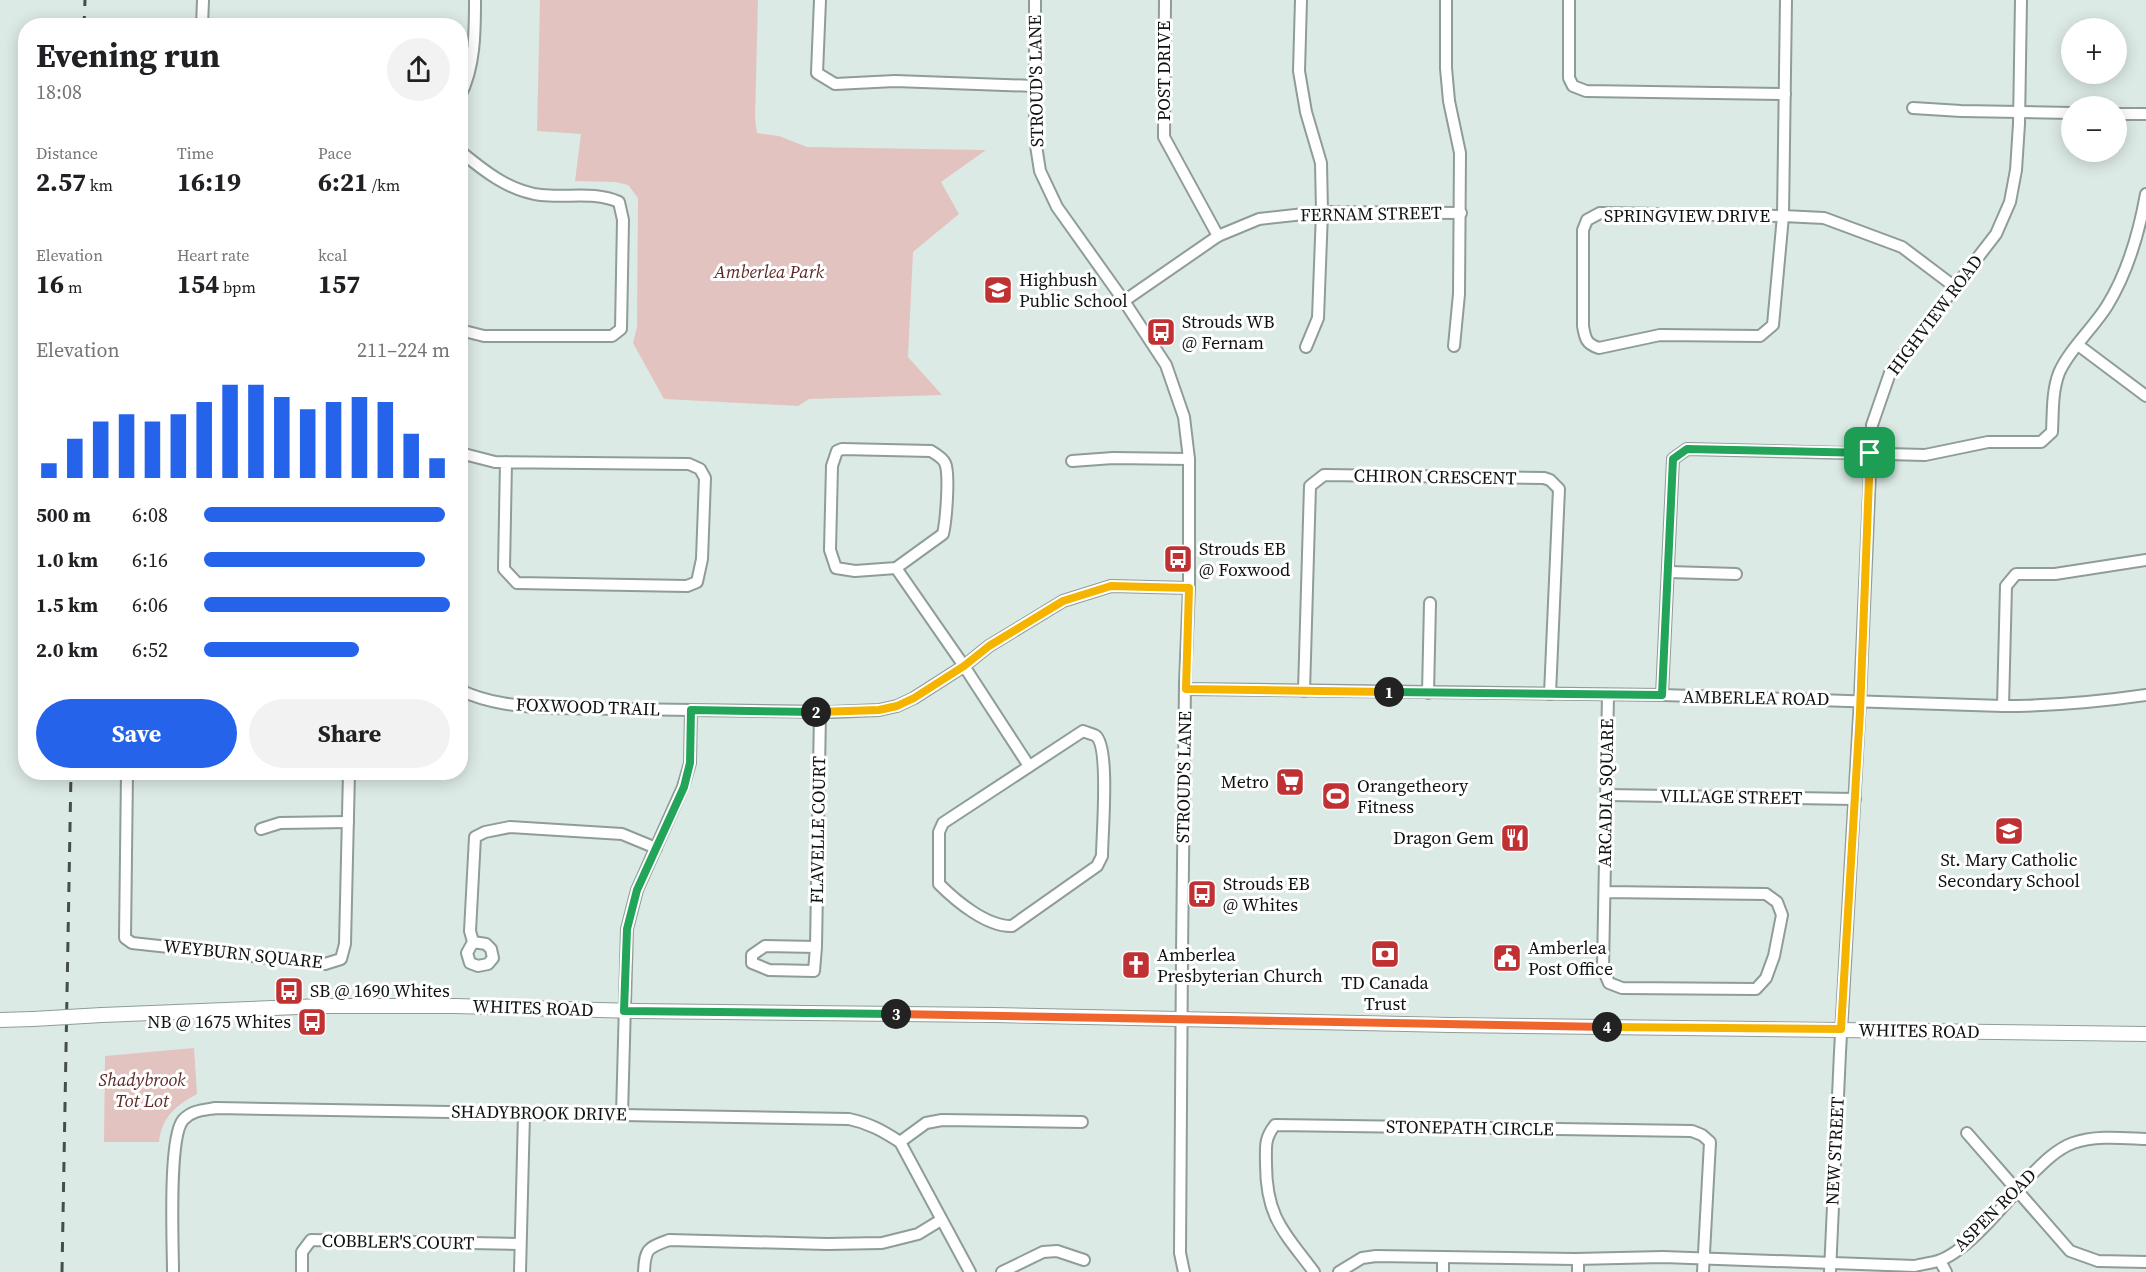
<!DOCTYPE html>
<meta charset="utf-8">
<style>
:root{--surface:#fff;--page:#f2f2f2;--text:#202124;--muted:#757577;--accent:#2563eb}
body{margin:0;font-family:"Source Serif 4",serif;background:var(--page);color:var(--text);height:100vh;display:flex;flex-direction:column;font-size:22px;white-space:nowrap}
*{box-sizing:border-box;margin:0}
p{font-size:20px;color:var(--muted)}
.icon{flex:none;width:33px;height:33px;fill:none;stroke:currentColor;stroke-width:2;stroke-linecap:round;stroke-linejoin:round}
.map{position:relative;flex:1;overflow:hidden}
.details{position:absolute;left:18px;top:18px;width:450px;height:762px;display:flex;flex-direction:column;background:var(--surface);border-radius:24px;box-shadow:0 3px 15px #0003}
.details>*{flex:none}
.tools{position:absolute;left:2061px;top:18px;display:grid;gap:12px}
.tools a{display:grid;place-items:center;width:66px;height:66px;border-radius:50%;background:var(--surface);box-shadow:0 3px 15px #0003;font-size:30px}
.pin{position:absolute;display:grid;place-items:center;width:51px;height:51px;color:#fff;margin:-26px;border-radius:12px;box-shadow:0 3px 9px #0006}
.km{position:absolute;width:30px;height:30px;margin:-15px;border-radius:50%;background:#222;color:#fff;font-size:16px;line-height:30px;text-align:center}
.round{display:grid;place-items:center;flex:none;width:63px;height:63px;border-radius:32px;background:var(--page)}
.overview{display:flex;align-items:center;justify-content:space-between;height:102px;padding:0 18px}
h1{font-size:33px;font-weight:700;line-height:45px}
.stats{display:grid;grid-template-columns:repeat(3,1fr);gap:9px;height:102px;padding:6px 18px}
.stats div{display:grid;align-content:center}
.stats b{font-size:26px;font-weight:700}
.stats small{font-size:16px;font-weight:400}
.stats p{font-size:16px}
.chart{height:168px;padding:12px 18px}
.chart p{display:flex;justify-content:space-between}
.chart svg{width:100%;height:108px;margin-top:6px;stroke:var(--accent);stroke-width:6}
.action{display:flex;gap:12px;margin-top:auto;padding:12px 18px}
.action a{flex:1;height:69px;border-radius:36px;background:var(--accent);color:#fff;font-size:24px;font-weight:700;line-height:69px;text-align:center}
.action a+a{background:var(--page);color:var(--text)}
ul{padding:0 18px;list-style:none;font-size:20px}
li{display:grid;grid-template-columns:96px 72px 1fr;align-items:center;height:45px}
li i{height:15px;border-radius:8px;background:var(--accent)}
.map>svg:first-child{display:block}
</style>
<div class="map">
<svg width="2146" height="1272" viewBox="0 0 2146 1272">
<rect width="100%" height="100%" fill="#dceae5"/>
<g fill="#e3c3c0">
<polygon points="540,0 758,0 755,119 757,133 779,136 807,147 986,150 941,182 959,214 913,252 908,357 942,395 809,399 798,406 664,399 633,343 637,327 638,198 628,185 615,182 575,181 581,134 537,131"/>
<path d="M194,1048l3,46c-22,12 -35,23 -38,48h-55l1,-86z"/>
</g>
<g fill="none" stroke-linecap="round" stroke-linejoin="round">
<g stroke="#8f9c97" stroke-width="14">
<g id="minor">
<polyline points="820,0 817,73 835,84 895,81 1035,86"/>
<polyline points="1035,0 1035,139 1040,171 1057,207 1124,301 1166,365 1184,417 1189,459 1189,588 1185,683 1182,954 1180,1253 1184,1272"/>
<polyline points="1165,0 1164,137 1218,236"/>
<polyline points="1301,0 1299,71 1306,112 1321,163 1322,212 1318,318 1306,347"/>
<polyline points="1446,0 1446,68 1449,101 1460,153 1459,294 1454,346"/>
<polyline points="1569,0 1569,78 1573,86 1586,91 1785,94"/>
<path d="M1786,0l-3,216 -10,109 -13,11 -100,-1 -61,13c-13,-4 -14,-10 -16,-22v-96l4,-10 13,-7 183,3 41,2 78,29 53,40"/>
<polyline points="202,26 203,0"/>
<path d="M460,96c15,-29 15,-64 15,-96"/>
<polyline points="1913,108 1961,111 2072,113"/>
<polyline points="2116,114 2146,114"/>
<path d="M460,151c24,20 49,40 81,44 27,3 53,-4 78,7l4,18 -2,109 -9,7h-128l-24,-6"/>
<polyline points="1124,301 1218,236 1259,219 1322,212 1461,213"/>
<polyline points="2078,345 2146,396"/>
<path d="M842,449l89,2c5,3 12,7 14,12 5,11 1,58 -2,71l-47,34 -41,3 -19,-3 -6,-18 2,-84 5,-15z"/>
<polyline points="460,453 495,462 689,464 700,469 705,478 702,559 697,582 687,586 517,583 504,569 506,462"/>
<polyline points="1072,461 1113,458 1189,459"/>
<polyline points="896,568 964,666 1029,766"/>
<polyline points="1669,572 1736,574"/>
<path d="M1186,689l476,6 341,11c49,0 95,-4 143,-11"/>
<path d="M460,690c29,14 59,16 90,18l282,4 47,-2 18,-4 17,-8 50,-32 25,-20 74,-45 48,-15 78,2"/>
<polyline points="1304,691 1310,486 1324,475 1544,478 1550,480 1559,489 1550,694"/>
<polyline points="1428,693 1430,603"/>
<path d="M1662,695l11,-236 14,-10 238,6 63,-13h53l11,-10c1,-20 0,-41 7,-59 9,-22 35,-46 48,-67 21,-34 32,-73 39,-112"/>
<polyline points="2003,706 2006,586 2016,574 2055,574 2146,560"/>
<path d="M1083,731c4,2 10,3 13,5 14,12 6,99 6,120l-5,10 -85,60c-25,1 -56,-25 -73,-42v-52l4,-9z"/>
<polyline points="127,772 125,938 132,943 325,964 341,959 345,944 349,772"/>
<polyline points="1606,795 1855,799"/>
<polyline points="261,829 280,823 348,822"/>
<polyline points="1605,892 1766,894 1777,902 1782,915 1774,956 1766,978 1756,989 1622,988 1609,983 1603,969 1608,695"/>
<polyline points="473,942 486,944 491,949 493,958 488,964 478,966 470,963 467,953 473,942 470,931 475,837 485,832 510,827 622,834 656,848"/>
<polyline points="816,947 765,946 752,955 752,963 769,970 814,971 816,947 820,712"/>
<polyline points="622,1115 627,929 637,890 683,787 690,763 691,710"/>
<polyline points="1967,1133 2070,1251 2098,1261 2146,1262"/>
<polyline points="900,1142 926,1123 942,1120 1082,1122"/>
<polyline points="1940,1261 1946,1272"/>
<path d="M173,1272c0,-28 -5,-134 10,-152 9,-10 21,-10 33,-12l633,11c20,4 34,12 51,23l70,130"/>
<polyline points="302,1272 302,1252 311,1240 520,1244"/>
<polyline points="520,1272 524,1114"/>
<path d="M644,1272c1,-24 4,-24 25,-32l158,4 55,-1 36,-9 23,-14"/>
<polyline points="1002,1272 1043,1252 1057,1251 1084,1260"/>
<path d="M1314,1272c-30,-40 -48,-55 -48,-108 0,-17 -2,-25 9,-39l417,6 10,4 8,7 -7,130"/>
<path d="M1339,1272l23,-14 14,-2 199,3 88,-2 252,9c8,-2 16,-3 23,-5 31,-10 71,-63 94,-87 12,-12 25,-25 41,-31 23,-8 49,-5 73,-4"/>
<polyline points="1443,1272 1443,1257"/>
<polyline points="1578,1272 1578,1259"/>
<polyline points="1830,1272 1840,1052 1860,700 1872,425 1891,370 1996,234 2010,202 2016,170 2019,124 2021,0"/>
</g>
</g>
<g stroke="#8f9c97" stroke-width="16">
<g id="major">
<polyline points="102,1015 323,1006 455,1006 636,1011 994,1015 1450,1025 2146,1034"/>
<polyline points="0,1020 33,1019"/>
</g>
</g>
<use href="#minor" stroke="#fff" stroke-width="10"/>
<use href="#major" stroke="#fff" stroke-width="14"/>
<g stroke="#464d4b" stroke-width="3" stroke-dasharray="10 10" stroke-linecap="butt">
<polyline points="84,26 85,0"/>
<polyline points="62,1272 71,772"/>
</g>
<g stroke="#8f9c97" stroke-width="16" stroke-linecap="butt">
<polyline id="major-bridge" points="33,1019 102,1015"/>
</g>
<use href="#major-bridge" stroke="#fff" stroke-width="14"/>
</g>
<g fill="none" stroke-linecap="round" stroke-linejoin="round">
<g stroke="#fff" stroke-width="12">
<polyline id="split-1" points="1389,692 1662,695 1673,459 1687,449 1870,453"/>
</g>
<g stroke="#fff" stroke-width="12">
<polyline id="split-2" points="816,712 879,710 897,706 914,698 964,666 989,646 1063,601 1111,586 1189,588 1186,689 1389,692"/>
</g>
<g stroke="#fff" stroke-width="12">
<polyline id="split-3" points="816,712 691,710 690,763 684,787 637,890 627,929 624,1011 896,1014"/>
</g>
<g stroke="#fff" stroke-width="12">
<polyline id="split-4" points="896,1014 1607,1027"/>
</g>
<g stroke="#fff" stroke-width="12">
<polyline id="split-5" points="1607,1027 1841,1029 1860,712 1870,453"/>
</g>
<use href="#split-1" stroke="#22a559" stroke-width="8"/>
<use href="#split-2" stroke="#f5b400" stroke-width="8"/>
<use href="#split-3" stroke="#22a559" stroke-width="8"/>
<use href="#split-4" stroke="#f0652b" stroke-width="8"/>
<use href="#split-5" stroke="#f5b400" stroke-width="8"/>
</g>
<defs>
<g id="school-square" transform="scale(1.5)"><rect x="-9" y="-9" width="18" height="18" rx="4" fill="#c03134" stroke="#fff"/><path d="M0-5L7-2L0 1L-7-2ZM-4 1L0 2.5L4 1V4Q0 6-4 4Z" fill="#fff"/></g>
<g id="bus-square" transform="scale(1.5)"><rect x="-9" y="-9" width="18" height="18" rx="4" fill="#c03134" stroke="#fff"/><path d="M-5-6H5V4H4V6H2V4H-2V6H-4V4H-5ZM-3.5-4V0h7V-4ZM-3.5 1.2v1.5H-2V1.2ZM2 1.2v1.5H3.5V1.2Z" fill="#fff"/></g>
<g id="supermarket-square" transform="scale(1.5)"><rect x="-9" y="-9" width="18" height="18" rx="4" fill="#c03134" stroke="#fff"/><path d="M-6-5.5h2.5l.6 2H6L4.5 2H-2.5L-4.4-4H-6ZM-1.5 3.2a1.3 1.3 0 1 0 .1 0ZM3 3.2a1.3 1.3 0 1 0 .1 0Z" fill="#fff"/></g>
<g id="stadium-square" transform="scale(1.5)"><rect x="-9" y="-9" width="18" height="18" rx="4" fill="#c03134" stroke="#fff"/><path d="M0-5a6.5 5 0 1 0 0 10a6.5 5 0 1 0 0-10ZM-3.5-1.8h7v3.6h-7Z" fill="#fff"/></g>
<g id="restaurant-square" transform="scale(1.5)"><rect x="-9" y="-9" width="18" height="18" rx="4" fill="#c03134" stroke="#fff"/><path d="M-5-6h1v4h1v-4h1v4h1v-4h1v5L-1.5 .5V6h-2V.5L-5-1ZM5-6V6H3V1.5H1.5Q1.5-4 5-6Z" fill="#fff"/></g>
<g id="bank-square" transform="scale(1.5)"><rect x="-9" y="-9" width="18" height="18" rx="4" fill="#c03134" stroke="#fff"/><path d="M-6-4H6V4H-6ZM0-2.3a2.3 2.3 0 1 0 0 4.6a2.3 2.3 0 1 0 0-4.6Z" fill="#fff"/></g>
<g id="civic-square" transform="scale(1.5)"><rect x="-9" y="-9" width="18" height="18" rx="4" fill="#c03134" stroke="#fff"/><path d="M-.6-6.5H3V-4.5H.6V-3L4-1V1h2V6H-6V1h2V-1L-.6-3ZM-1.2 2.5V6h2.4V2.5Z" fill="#fff"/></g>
<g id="church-square" transform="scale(1.5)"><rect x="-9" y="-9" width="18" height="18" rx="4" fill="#c03134" stroke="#fff"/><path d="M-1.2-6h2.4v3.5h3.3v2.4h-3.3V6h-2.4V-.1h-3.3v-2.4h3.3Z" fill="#fff"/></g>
</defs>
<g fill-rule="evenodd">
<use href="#school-square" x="998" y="290"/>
<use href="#bus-square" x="1161" y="332"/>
<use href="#bus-square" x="1178" y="559"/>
<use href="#supermarket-square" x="1290" y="782"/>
<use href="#stadium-square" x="1336" y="796"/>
<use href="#school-square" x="2009" y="831"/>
<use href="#restaurant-square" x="1515" y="838"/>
<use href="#bus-square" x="1202" y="894"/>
<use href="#bank-square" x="1385" y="954"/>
<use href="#civic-square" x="1507" y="958"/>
<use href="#church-square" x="1136" y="965"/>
<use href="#bus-square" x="289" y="991"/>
<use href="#bus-square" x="312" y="1022"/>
</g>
<g text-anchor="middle" stroke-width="6" stroke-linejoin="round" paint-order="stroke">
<g font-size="18" fill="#0e1211" stroke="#fff">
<text transform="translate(1164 71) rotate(-90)" y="6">POST DRIVE</text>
<text transform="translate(1036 81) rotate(-91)" y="6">STROUD'S LANE</text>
<text transform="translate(1371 214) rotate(-1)" y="6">FERNAM STREET</text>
<text x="1687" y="222">SPRINGVIEW DRIVE</text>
<text transform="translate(1935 315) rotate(-53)" y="6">HIGHVIEW ROAD</text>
<text transform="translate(1435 477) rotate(1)" y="6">CHIRON CRESCENT</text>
<text transform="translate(1756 698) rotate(1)" y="6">AMBERLEA ROAD</text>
<text transform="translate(588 707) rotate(2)" y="6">FOXWOOD TRAIL</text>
<text transform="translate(1184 777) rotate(-89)" y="6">STROUD'S LANE</text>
<text transform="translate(1606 793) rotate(-89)" y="6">ARCADIA SQUARE</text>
<text transform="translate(1731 797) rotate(1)" y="6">VILLAGE STREET</text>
<text transform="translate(818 830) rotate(-89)" y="6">FLAVELLE COURT</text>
<text transform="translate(243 954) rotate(6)" y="6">WEYBURN SQUARE</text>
<text transform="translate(533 1008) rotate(2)" y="6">WHITES ROAD</text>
<text transform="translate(1919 1031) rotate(1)" y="6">WHITES ROAD</text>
<text transform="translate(539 1113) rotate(1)" y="6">SHADYBROOK DRIVE</text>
<text transform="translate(1470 1128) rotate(1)" y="6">STONEPATH CIRCLE</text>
<text transform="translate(1835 1151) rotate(-87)" y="6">NEW STREET</text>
<text transform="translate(1995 1210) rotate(-45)" y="6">ASPEN ROAD</text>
<text transform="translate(398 1242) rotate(1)" y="6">COBBLER'S COURT</text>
</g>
<g font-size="18" font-style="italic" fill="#5e2725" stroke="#fff">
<text x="769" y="278">Amberlea Park</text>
<text x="142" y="1086">Shadybrook<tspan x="142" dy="21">Tot Lot</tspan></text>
</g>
<g font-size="18" fill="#0e1211" stroke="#fff" text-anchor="start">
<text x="1019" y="286">Highbush<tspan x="1019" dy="21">Public School</tspan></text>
<text x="1182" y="328">Strouds WB<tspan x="1182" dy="21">@ Fernam</tspan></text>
<text x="1199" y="555">Strouds EB<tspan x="1199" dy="21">@ Foxwood</tspan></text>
<text x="1269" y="788" text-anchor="end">Metro</text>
<text x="1357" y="792">Orangetheory<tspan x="1357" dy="21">Fitness</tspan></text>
<text x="1494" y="844" text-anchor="end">Dragon Gem</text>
<text x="2009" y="866" text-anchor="middle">St. Mary Catholic<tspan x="2009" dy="21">Secondary School</tspan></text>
<text x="1223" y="890">Strouds EB<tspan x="1223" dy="21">@ Whites</tspan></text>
<text x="1528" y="954">Amberlea<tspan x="1528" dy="21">Post Office</tspan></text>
<text x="1157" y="961">Amberlea<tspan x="1157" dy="21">Presbyterian Church</tspan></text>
<text x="1385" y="989" text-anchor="middle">TD Canada<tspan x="1385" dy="21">Trust</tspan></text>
<text x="310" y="997">SB @ 1690 Whites</text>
<text x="291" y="1028" text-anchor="end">NB @ 1675 Whites</text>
</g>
</g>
</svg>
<div class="tools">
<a>+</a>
<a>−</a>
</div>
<div class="pin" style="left:1870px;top:453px;background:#1e9e55"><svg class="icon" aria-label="arrive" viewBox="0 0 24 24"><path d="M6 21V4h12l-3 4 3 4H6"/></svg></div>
<b class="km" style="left:1389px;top:692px">1</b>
<b class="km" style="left:816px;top:712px">2</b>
<b class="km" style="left:896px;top:1014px">3</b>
<b class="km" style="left:1607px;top:1027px">4</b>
<section class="details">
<div class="overview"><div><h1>Evening run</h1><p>18:08</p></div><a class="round"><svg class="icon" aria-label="share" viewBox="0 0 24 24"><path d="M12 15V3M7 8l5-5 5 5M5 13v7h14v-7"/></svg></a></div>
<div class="stats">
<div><p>Distance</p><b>2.57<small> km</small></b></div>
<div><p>Time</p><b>16:19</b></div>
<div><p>Pace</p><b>6:21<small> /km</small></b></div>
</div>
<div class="stats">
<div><p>Elevation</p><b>16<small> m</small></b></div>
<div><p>Heart rate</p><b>154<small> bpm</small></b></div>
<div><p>kcal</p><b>157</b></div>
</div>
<div class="chart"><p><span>Elevation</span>211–224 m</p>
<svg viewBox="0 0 160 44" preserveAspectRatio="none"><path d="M5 44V38M15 44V28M25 44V21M35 44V18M45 44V21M55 44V18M65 44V13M75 44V6M85 44V6M95 44V11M105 44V16M115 44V13M125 44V11M135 44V13M145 44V26M155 44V36"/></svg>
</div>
<ul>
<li><b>500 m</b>6:08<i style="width:98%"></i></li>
<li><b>1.0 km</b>6:16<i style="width:90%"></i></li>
<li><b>1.5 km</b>6:06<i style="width:100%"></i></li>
<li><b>2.0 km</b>6:52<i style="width:63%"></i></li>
</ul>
<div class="action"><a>Save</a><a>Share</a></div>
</section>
</div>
